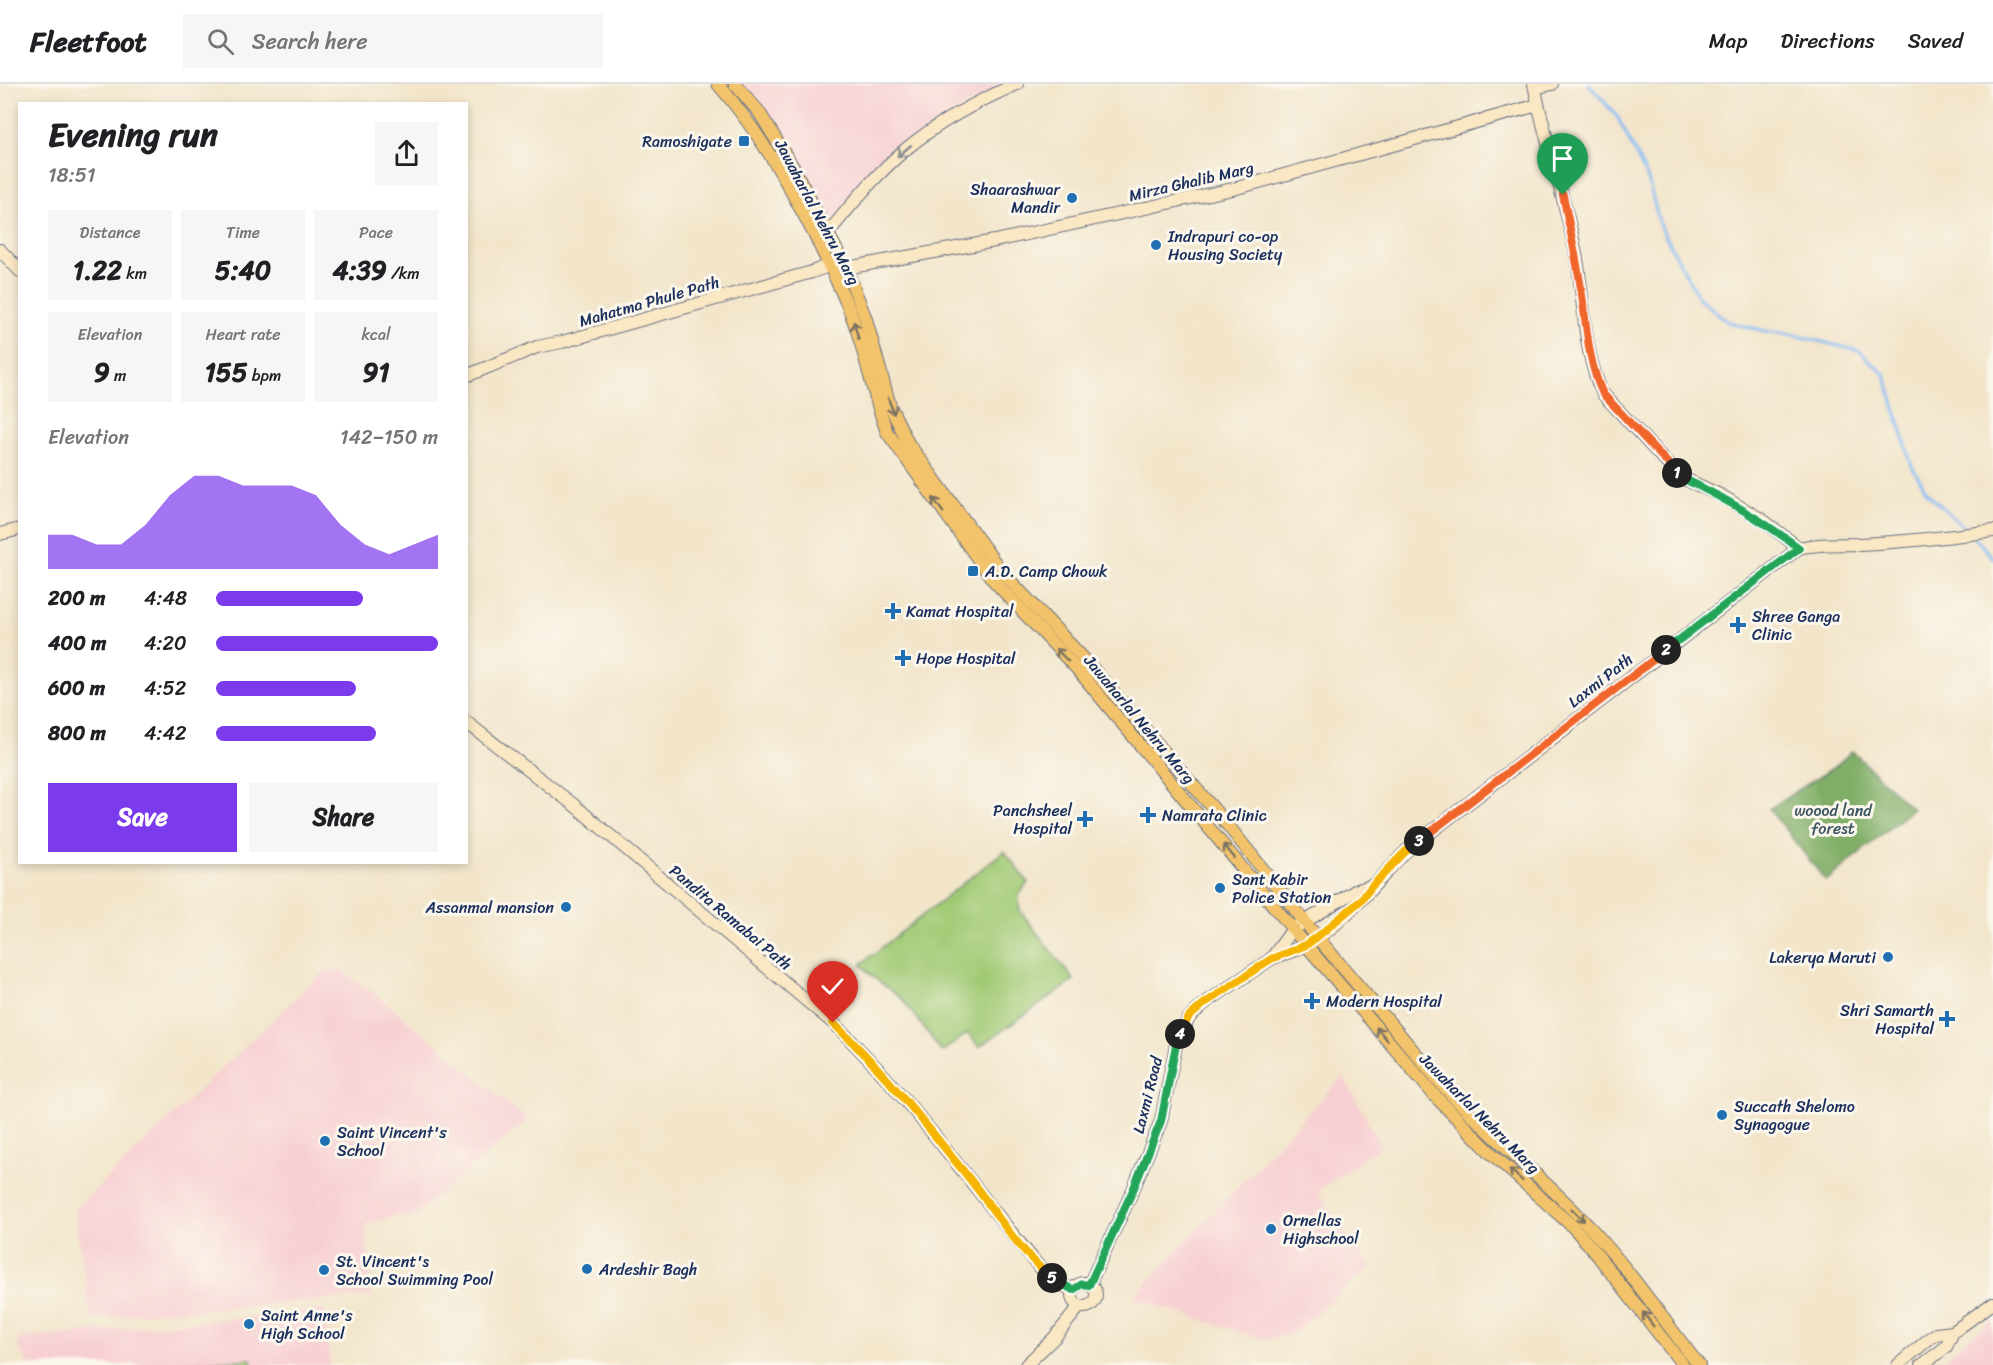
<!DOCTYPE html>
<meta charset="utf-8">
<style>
:root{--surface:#fff;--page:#f6f6f6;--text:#202124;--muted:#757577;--line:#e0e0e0;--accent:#7c3aed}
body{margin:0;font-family:Sriracha,sans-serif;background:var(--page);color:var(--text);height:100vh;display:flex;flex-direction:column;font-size:22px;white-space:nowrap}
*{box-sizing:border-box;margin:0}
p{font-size:20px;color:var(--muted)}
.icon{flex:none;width:33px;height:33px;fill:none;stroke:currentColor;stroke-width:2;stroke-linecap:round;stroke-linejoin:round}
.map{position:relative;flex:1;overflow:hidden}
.drawer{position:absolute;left:18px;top:18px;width:450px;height:762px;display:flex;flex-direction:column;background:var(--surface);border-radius:0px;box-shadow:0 3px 9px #0003}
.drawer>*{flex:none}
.pin{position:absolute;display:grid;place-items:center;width:51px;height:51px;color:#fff;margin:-62px -26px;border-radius:50% 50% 50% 0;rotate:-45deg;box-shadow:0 0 6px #0007}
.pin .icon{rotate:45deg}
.km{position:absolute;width:30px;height:30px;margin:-15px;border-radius:50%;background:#222;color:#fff;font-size:16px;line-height:30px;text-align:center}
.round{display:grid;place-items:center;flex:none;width:63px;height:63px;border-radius:0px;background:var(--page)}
.overview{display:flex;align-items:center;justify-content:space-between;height:102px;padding:0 30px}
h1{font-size:33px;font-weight:700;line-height:45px}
.metrics{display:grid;grid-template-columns:repeat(3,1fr);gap:9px;height:102px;padding:6px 30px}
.metrics div{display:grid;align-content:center;border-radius:0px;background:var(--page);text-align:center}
.metrics b{font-size:26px;font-weight:700}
.metrics small{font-size:16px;font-weight:400}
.metrics p{font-size:16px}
.chart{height:168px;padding:12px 30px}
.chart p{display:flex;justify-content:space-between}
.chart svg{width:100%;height:108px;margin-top:6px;fill:var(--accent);opacity:.7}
.action{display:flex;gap:12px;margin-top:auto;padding:12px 30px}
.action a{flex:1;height:69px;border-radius:0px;background:var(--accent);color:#fff;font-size:24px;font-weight:700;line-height:69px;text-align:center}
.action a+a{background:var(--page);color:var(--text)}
ul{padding:0 30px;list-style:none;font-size:20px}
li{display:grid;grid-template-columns:96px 72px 1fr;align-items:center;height:45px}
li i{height:15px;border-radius:8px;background:var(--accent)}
header{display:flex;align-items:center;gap:36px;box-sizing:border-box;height:84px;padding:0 30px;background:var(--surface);border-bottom:2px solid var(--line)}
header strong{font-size:28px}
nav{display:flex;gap:33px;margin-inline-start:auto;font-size:21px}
.search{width:420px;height:54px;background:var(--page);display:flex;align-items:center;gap:15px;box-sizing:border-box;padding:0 21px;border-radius:0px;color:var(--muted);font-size:22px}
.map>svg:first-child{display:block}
</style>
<header>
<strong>Fleetfoot</strong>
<div class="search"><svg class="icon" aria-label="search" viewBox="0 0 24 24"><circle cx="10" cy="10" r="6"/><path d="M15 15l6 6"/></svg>Search here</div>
<nav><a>Map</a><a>Directions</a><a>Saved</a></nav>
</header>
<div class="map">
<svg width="1993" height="1281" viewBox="0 0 1993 1281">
<rect width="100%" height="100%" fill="#fbf7ec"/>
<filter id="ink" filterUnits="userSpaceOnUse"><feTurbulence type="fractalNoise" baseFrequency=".0167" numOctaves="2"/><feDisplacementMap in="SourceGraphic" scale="12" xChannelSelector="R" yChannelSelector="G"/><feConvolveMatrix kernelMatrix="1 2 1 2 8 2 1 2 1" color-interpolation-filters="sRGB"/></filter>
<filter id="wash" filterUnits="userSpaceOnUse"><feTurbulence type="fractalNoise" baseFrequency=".008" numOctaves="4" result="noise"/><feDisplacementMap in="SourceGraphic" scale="24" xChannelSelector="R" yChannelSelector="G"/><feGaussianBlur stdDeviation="1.35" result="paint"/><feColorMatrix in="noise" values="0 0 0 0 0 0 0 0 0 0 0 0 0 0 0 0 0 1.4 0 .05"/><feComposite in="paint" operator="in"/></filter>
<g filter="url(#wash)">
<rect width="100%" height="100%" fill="#f2e5ca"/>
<g fill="#f7cfd2">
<polygon points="738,0 1004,0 936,38 877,83 829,143"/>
<polygon points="340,885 363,903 370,906 528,1036 412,1133 398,1131 366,1140 371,1212 91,1234 74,1126 323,888"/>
<polygon points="1343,992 1381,1062 1317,1107 1370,1183 1292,1250 1265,1256 1133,1214"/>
<polygon points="324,1226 330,1281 30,1281 17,1260 20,1254"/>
<polygon points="1993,1236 1993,1281 1936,1281"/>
</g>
<g fill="#a1ca75" stroke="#5e7c6a" stroke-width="1.5">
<polygon points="1004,767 1028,798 1018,813 1020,827 1074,896 979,963 968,949 942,968 903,916 872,892 861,880"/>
<polygon points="251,1275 252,1281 189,1281 189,1279"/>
</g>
<polygon fill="#80ae66" stroke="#4e6e62" stroke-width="1.5" points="1852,667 1912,725 1826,797 1769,725 1836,682"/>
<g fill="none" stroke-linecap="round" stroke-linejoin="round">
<g stroke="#86bcf5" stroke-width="3">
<polyline points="1589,0 1618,34 1648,95 1660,142 1699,214 1728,238 1765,247 1794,251 1859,267 1885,291 1912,382 1928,410 1967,446"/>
<polyline points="1974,453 1993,474"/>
</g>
</g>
</g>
<g filter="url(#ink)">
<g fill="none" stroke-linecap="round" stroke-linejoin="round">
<g stroke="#666f84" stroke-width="14">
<g id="secondary">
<path d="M1534,0c11,58 31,113 42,170 9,46 6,97 27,140l77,83 42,19 42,25 35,27"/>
<polyline points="1535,4 1552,0"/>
<path d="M820,154l8,-5c24,-29 48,-59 78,-84 31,-26 74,-49 111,-65"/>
<polyline points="0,166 20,187"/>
<polyline points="846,184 995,157 1237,104 1538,21"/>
<polyline points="466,292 537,263 562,258 812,188 842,177"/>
<polyline points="0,450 20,445"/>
<path d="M466,638l108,83 259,218c78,74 139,163 207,245l18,15 15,7"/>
<path d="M1271,875c11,-5 24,-8 35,-14 36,-19 70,-63 99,-93l394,-304c20,-5 40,-3 60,-4 45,-2 90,-7 134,-13"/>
<circle cx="1084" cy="1211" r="12"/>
<polyline points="1089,1201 1133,1106 1161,1037 1176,961 1189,934 1205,919 1271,875 1293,845 1355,807 1371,802"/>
<polyline points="1026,1281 1054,1254 1080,1222"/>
<polyline points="1898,1281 1930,1254 1936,1250 1953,1248 1993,1219"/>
<polyline points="1922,1281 1946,1263 1953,1248"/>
</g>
</g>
<g stroke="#666f84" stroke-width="14">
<g id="primary">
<path d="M718,0c42,49 67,94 96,150 14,29 29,57 40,88 13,36 19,74 33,110l106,148 85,90 228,275 130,152 55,56 81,73 19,21 92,118"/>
<path d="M735,0l24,28 35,57 52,99 20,51 24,87 18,37 94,129 85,90 143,166 87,109 128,151c43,47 93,85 136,130 44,45 79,98 118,147"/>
</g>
</g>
<use href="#secondary" stroke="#fae7c3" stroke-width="12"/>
<use href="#primary" stroke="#f2c36a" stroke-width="12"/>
</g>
<defs><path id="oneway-shaft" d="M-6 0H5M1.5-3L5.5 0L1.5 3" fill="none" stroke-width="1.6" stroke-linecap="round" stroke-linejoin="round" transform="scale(1.5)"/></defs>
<use stroke="#8a8b90" href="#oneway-shaft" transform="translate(904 67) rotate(140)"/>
<g stroke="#7c7263">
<use href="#oneway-shaft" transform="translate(856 246) rotate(-106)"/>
<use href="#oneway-shaft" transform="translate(891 322) rotate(70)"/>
<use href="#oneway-shaft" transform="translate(938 421) rotate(-125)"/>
<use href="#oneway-shaft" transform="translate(1062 571) rotate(-134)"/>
<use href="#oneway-shaft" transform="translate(1229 767) rotate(-129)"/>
<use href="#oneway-shaft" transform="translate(1382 950) rotate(-131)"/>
<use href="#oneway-shaft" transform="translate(1516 1091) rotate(-138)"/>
<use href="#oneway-shaft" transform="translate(1578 1131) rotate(45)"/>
<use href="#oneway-shaft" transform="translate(1648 1235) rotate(-127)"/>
</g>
</g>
<g fill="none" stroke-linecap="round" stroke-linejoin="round" filter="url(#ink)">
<g stroke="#fff" stroke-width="12">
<path id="split-1" d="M1563,111c7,33 14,66 19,100 5,33 6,68 21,99l74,79"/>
</g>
<g stroke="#fff" stroke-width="12">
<path id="split-2" d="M1666,566l133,-102c-38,-29 -76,-51 -119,-71l-3,-4"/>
</g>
<g stroke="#fff" stroke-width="12">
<polyline id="split-3" points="1419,757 1666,566"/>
</g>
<g stroke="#fff" stroke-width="12">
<polyline id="split-4" points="1180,950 1189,933 1205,919 1271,875 1306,861 1317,853 1360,817 1372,802 1405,768 1419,757"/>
</g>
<g stroke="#fff" stroke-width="12">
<polyline id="split-5" points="1052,1194 1073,1206 1082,1200 1089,1201 1133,1106 1161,1037 1176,961 1180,950"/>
</g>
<g stroke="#fff" stroke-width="12">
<path id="split-6" d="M833,939c52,49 95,104 139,159 25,32 48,70 80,96"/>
</g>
<use href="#split-1" stroke="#f0652b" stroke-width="8"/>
<use href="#split-2" stroke="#22a559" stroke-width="8"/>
<use href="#split-3" stroke="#f0652b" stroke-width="8"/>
<use href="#split-4" stroke="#f5b400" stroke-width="8"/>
<use href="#split-5" stroke="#22a559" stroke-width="8"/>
<use href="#split-6" stroke="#f5b400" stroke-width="8"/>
</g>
<g fill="#1f6fb2" stroke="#fbf7ec" stroke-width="2">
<rect x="738" y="51" width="12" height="12" rx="3"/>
<circle cx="1072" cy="114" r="6"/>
<circle cx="1156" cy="161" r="6"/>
<rect x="967" y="481" width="12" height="12" rx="3"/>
<path d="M890 518h6v6h6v6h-6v6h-6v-6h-6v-6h6z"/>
<path d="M1735 532h6v6h6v6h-6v6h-6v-6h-6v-6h6z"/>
<path d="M900 565h6v6h6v6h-6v6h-6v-6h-6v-6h6z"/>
<path d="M1145 722h6v6h6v6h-6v6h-6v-6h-6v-6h6z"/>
<path d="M1082 726h6v6h6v6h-6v6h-6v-6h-6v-6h6z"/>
<circle cx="1220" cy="804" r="6"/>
<circle cx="566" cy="823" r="6"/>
<circle cx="1888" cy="873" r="6"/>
<path d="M1309 908h6v6h6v6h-6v6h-6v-6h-6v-6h6z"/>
<path d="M1944 926h6v6h6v6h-6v6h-6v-6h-6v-6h6z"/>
<circle cx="1722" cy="1031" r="6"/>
<circle cx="325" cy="1057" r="6"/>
<circle cx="1271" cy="1145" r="6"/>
<circle cx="587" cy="1185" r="6"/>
<circle cx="324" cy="1186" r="6"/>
<circle cx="249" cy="1240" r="6"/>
</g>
<g text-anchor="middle" stroke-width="6" stroke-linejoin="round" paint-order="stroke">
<g font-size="16" fill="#1b2f5e" stroke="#fbf7ec" text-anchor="start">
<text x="732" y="63" text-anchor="end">Ramoshigate</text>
<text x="1060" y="111" text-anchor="end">Shaarashwar<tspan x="1060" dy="18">Mandir</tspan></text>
<text x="1168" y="158">Indrapuri co-op<tspan x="1168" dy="18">Housing Society</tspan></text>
<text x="985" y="493">A.D. Camp Chowk</text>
<text x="906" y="533">Kamat Hospital</text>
<text x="1752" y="538">Shree Ganga<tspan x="1752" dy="18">Clinic</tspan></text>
<text x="916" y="580">Hope Hospital</text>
<text x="1072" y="732" text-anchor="end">Panchsheel<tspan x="1072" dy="18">Hospital</tspan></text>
<text x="1162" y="737">Namrata Clinic</text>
<text x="1232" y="801">Sant Kabir<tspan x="1232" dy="18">Police Station</tspan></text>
<text x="554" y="829" text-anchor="end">Assanmal mansion</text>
<text x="1876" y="879" text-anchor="end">Lakerya Maruti</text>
<text x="1326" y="923">Modern Hospital</text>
<text x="1934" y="932" text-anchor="end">Shri Samarth<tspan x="1934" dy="18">Hospital</tspan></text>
<text x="1734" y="1028">Succath Shelomo<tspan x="1734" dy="18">Synagogue</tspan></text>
<text x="337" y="1054">Saint Vincent's<tspan x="337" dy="18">School</tspan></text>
<text x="1283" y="1142">Ornellas<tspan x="1283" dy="18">Highschool</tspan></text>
<text x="336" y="1183">St. Vincent's<tspan x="336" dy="18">School Swimming Pool</tspan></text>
<text x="599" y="1191">Ardeshir Bagh</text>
<text x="261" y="1237">Saint Anne's<tspan x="261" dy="18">High School</tspan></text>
</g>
<g font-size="16" fill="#1b2f5e" stroke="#fbf7ec">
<text transform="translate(1191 97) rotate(-13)" y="6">Mirza Ghalib Marg</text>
<text transform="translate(818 128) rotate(62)" y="6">Jawaharlal Nehru Marg</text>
<text transform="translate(649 217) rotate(-16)" y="6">Mahatma Phule Path</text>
<text transform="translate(1600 596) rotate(-38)" y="6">Laxmi Path</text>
<text transform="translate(1140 635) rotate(50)" y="6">Jawaharlal Nehru Marg</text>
<text transform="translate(731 833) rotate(40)" y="6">Pandita Ramabai Path</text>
<text transform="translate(1147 1011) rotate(-76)" y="6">Laxmi Road</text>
<text transform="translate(1480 1029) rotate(45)" y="6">Jawaharlal Nehru Marg</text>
</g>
<g font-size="16" fill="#3c5664" stroke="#fbf7ec">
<text x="1833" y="732">woood land<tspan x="1833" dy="18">forest</tspan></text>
</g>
</g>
</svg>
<div class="pin" style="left:1563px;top:111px;background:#1e9e55"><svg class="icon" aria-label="arrive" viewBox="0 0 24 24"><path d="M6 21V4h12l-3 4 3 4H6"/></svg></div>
<div class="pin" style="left:833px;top:939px;background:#d93025"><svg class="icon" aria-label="check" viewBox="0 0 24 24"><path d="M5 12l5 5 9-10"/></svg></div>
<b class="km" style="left:1677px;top:389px">1</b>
<b class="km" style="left:1666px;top:566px">2</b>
<b class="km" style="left:1419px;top:757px">3</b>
<b class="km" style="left:1180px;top:950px">4</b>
<b class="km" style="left:1052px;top:1194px">5</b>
<section class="drawer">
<div class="overview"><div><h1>Evening run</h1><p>18:51</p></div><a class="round"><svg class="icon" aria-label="share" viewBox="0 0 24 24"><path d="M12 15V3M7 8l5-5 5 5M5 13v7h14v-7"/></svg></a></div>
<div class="metrics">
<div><p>Distance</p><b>1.22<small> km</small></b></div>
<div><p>Time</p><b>5:40</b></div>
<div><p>Pace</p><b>4:39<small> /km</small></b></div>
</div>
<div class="metrics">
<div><p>Elevation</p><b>9<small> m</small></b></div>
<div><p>Heart rate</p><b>155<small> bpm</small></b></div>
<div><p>kcal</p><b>91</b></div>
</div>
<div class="chart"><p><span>Elevation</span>142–150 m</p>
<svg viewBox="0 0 160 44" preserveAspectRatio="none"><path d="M0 44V30L10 30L20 34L30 34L40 26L50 14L60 6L70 6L80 10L90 10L100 10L110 14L120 26L130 34L140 38L150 34L160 30V44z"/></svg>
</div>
<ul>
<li><b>200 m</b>4:48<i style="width:66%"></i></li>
<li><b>400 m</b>4:20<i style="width:100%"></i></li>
<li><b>600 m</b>4:52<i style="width:63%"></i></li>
<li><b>800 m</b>4:42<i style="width:72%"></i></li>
</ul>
<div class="action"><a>Save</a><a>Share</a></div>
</section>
</div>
